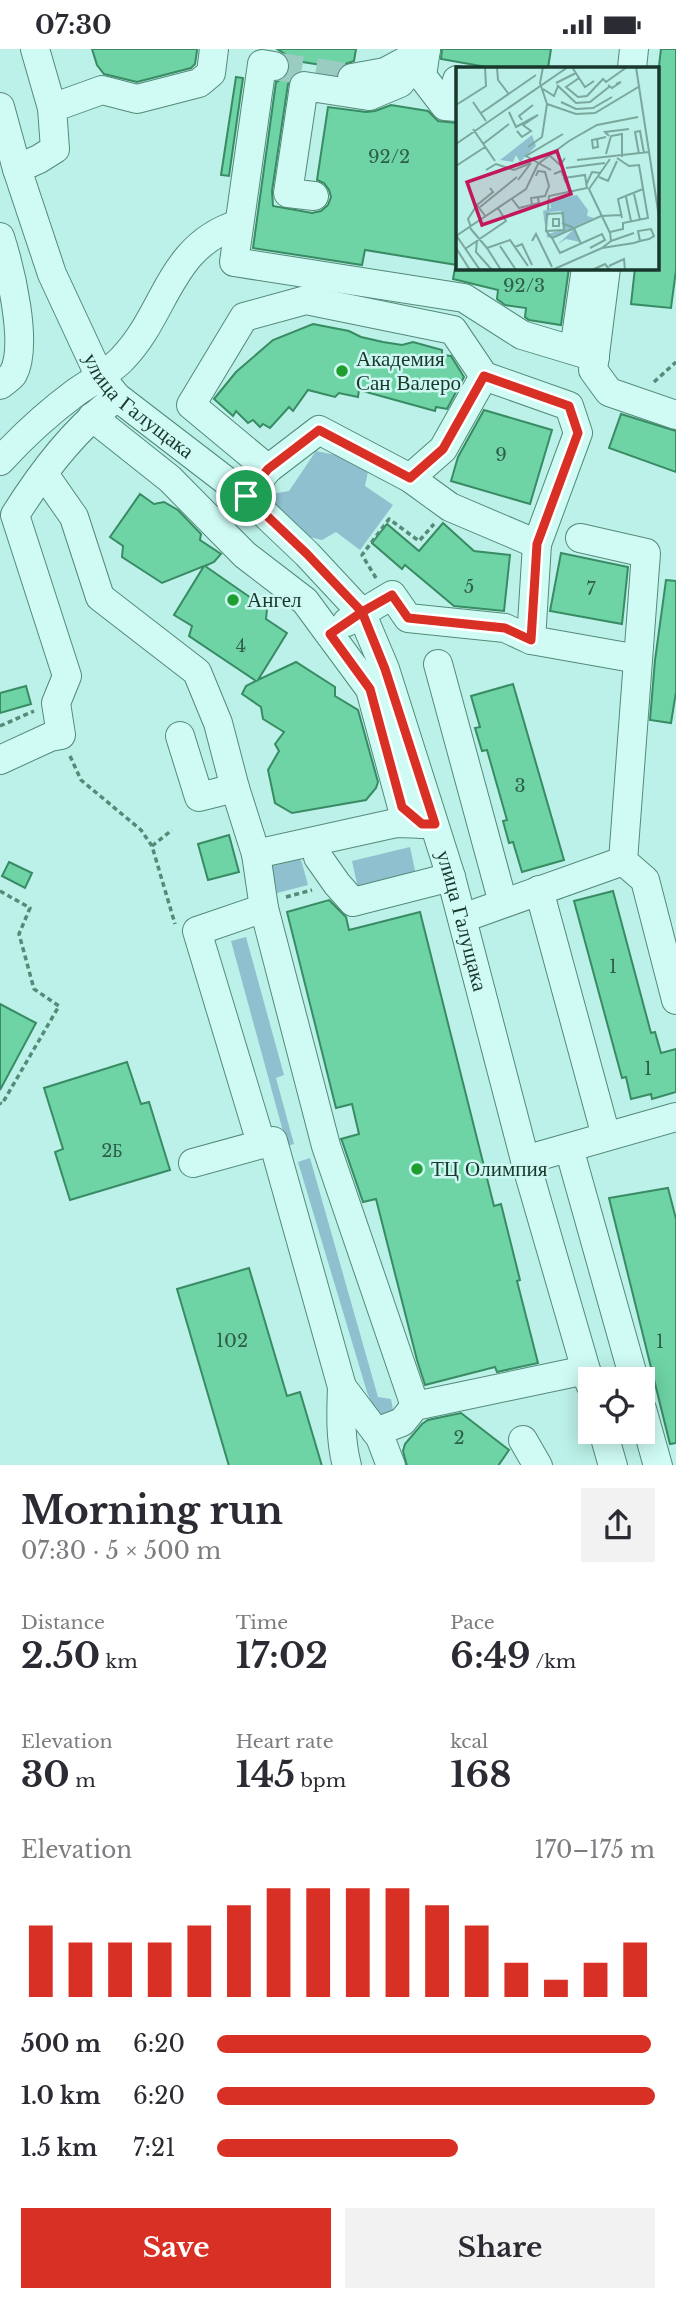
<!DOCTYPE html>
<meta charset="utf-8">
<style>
:root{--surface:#fff;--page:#f2f2f3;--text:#2b2b33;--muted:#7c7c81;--accent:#d93025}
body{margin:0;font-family:"Libre Baskerville",serif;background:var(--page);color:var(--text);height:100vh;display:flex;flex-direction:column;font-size:26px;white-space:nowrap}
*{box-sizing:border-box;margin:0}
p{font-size:23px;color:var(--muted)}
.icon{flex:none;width:38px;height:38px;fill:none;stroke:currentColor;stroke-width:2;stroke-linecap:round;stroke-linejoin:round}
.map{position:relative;height:1416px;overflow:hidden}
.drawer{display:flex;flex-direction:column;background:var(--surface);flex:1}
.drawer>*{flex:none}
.buttons{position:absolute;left:578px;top:1318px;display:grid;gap:14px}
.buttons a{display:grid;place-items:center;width:77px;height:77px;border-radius:0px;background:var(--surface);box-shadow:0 4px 18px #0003;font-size:35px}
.pin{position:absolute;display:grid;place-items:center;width:60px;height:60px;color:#fff;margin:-30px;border:4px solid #fff;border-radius:50%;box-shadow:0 2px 7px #0007}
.round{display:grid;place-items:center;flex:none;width:74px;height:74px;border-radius:0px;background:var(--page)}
.overview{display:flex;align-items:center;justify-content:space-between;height:119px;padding:0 21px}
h1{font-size:38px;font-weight:800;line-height:52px}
.stats{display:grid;grid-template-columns:repeat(3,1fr);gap:10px;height:119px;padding:7px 21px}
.stats div{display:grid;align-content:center}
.stats b{font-size:35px;font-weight:800}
.stats small{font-size:19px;font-weight:400}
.stats p{font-size:19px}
.chart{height:196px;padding:14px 21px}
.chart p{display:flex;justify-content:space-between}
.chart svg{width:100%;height:126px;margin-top:7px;stroke:var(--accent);stroke-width:6}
.button{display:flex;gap:14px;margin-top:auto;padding:14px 21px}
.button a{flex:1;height:80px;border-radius:0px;background:var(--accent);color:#fff;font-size:28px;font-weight:800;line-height:80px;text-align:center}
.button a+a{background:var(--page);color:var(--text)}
ul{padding:0 21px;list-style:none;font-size:23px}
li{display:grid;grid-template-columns:112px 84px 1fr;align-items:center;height:52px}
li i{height:18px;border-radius:9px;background:var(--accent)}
.status{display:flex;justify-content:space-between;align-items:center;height:49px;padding:0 35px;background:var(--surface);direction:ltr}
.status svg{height:19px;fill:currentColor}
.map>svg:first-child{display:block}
</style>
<div class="status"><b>07:30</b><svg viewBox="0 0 49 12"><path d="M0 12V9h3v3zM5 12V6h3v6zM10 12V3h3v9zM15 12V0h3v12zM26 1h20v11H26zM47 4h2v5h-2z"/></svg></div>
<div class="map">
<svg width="676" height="1417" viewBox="0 0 676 1417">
<rect width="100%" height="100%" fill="#bbf1e8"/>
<g fill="#8fc0d0">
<polygon points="316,402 370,413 365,437 393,456 360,501 336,483 322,491 306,487 272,454 272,445 289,442"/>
<polygon points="410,798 416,826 358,839 352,812"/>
<polygon points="296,802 302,814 308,836 277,844 272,818 278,806"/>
<polygon points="246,888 284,1026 276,1029 294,1095 287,1097 231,892"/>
<polygon points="310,1109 378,1348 391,1350 394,1366 380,1374 367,1343 298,1113"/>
</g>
<g fill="#6ed3a5" stroke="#388b63" stroke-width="2">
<polygon points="92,0 197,0 197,2 195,15 191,19 137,33 104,25 97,16"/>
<polygon points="277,0 356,0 354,12 342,16 336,25 333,25 334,18 296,12 294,24 288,35 272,142 273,157 312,164 321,162 328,156 331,148 329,141 324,134 317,131 328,58 366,63 375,62 391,56 428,62 438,72 457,74 457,216 365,201 362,216 253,199 276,33 286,28 290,19 289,11 285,5"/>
<polygon points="442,0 551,0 548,19 492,19 441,10"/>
<polygon points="661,0 676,0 676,221 671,259 631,255 635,219 657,219 657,34"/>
<polygon points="236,28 243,29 229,127 221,126"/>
<polygon points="455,219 569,219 561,276 529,271 525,268 526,259 505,256 497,250 498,241 453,230"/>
<polygon points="313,275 349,282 361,288 383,293 402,296 413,293 442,301 442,306 451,307 464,328 447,360 436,358 435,362 359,341 358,348 339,344 335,348 308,341 293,362 289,358 270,379 263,375 260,378 253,371 248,374 236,362 233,367 214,350 236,323 273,291"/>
<polygon points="484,361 552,381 530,455 451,432 458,408"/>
<polygon points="621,365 676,382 676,423 609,399"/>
<polygon points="140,445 154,455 164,453 178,461 201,485 200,491 221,505 214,513 205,517 267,560 266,570 287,584 258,631 296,613 335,638 335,647 358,661 378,733 376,739 366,751 292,764 275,754 268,721 279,702 275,695 284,683 263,670 261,658 242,645 246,637 256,632 189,587 192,577 174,566 204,517 162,534 122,508 123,497 110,488"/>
<polygon points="443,474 474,502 510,506 504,562 454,557 405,516 402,520 372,494 387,475 419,502"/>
<polygon points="561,504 628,518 622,575 550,562"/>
<polygon points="666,531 676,532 676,643 671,674 650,671 655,611"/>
<polygon points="513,635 564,811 522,823 513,793 509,794 503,772 507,771 487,701 482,702 475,679 480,678 471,647"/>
<polygon points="26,637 31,655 0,664 0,644"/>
<polygon points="229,786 239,823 208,831 198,795"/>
<polygon points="9,813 32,824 25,839 2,827"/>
<polygon points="613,842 651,984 655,983 661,1004 676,1000 676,1043 652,1050 651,1045 631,1050 626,1028 622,1029 574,852"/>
<polygon points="329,851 346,868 349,881 420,863 494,1157 501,1155 520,1231 517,1232 538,1314 497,1323 495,1318 425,1336 417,1311 376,1150 363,1153 342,1092 341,1090 359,1085 352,1055 336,1059 287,863"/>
<polygon points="0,955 36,974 0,1041"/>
<polygon points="127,1013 141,1055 149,1053 170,1121 70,1151 55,1103 63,1100 44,1039"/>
<polygon points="668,1139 676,1170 676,1394 670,1395 609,1149"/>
<polygon points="249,1219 287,1347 300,1343 322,1417 229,1417 177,1240"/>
<polygon points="461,1364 509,1401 498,1417 407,1417 403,1402 405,1395 422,1375 428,1371"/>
</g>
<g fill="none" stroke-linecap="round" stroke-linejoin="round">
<polyline stroke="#9bccc2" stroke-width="28" stroke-dasharray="28 14" stroke-linecap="butt" points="274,17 352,29"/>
<g stroke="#548a77" stroke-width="30">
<g id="minor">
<polyline points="35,0 52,59"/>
<polyline points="426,0 422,27 445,57 457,58"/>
<polyline points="274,17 262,15 234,213 464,249 522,286 595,308"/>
<polyline points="632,19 634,0"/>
<polyline points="453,46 457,31"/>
<path id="s1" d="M0,58l17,62 35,105 47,101 18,22 129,99 61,58 54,58 24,57 66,208 74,283 65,224"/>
<polyline points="17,120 39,110 55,100 52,59 102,41 137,50 199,34 211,24 214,0"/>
<polyline points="314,147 288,144 304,37 369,47 400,34 426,1 385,23 352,29"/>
<path d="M0,188c10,31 29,108 13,137 -3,4 -9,8 -13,11"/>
<polyline points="606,219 593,321 609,343 676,366"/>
<polyline points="574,301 586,219"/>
<polyline points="484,327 443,400 410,429 450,458 537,495"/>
<polyline points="92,368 170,430 245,506 305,552 370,640 402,758 422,775"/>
<path d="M0,412c23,-25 48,-48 75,-68 14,-10 38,-23 48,-35 43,-44 46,-113 116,-134"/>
<polyline points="268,420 191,356 244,268 306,251 453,281 484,327 569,357 578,384 537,495 531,591 638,610"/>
<polyline points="44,425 74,468 100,548 197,623 218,674 235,739"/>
<polyline points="256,435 268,420 319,381 410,429"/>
<polyline points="347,573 392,546 408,569 505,579 531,591"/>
<polyline points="438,615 503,854"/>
<polyline points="180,687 199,748 235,739 256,805 264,859 326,1097 415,1357"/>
<path d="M0,711l50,-23 11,-2 -5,-32 11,-27 -52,-161c25,-40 55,-80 92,-110"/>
<polyline points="256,805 396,774 428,775"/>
<polyline points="318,808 337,835 353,853 451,828"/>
<polyline points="623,812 645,831 676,951"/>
<polyline points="539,841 606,1087"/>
<polyline points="463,869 623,812 646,504 580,489"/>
<polyline points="261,1094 197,882 264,859"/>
<polyline points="569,1099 634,1330"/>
<polyline points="525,1111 676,1068"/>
<polyline points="193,1114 273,1092 342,1338 376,1383"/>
<path d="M342,1338c-1,27 -2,52 5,79"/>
<polyline points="642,1360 658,1417"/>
<polyline points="603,1382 613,1417"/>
<polyline points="523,1391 538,1417"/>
<polyline points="391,1417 380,1388 376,1383 402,1373 415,1357 586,1321"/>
</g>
</g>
<g stroke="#548a77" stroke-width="3.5" stroke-dasharray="5 3.5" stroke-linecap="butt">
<polyline points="654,333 676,313"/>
<polyline points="376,529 362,506 389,470 419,492 434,475"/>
<polyline points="0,677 34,662"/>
<polyline points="70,707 81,731 141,781 152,797 175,875"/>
<polyline points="152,797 172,781"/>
<polyline points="0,842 30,859 19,885 34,940 59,957 2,1055 0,1054"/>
<polyline points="286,848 312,841"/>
</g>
<use href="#minor" stroke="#cffbf4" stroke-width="28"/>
</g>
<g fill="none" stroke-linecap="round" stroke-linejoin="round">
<g stroke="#fff" stroke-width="14">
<polyline id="route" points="246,447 307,505 362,563 385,620 435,775 422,775 402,758 370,640 330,585 362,563 392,546 408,569 505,579 531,591 537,495 578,384 569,357 484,327 443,400 410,429 319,381 268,420 246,447"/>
</g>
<use href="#route" stroke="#d93025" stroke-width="9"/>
</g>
<g fill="#1f9d2e" stroke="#ccf8f1" stroke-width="2.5">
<circle cx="342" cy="322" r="7"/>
<circle cx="233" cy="551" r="7"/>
<circle cx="417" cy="1120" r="7"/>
</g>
<g text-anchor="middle" stroke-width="5" stroke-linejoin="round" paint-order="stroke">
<g font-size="18" fill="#2f5e4a">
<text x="389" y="114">92/2</text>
<text x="524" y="243">92/3</text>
<text x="501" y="412">9</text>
<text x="469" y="544">5</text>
<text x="591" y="546">7</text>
<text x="241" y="603">4</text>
<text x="520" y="743">3</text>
<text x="613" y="924">1</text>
<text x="648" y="1026">1</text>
<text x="112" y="1108">2Б</text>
<text x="232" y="1298">102</text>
<text x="660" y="1299">1</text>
<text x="459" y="1395">2</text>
</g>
<g font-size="21" fill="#1a372c" stroke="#ccf8f1" text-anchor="start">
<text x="356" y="317">Академия<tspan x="356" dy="24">Сан Валеро</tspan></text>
<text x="247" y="558">Ангел</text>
<text x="431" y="1127">ТЦ Олимпия</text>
</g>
<g font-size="21" fill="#1a372c" stroke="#ccf8f1">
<text dy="7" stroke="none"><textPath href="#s1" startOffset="336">улица Галущака</textPath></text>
<text dy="7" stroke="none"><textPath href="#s1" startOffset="966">улица Галущака</textPath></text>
</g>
</g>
<g transform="translate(456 18)">
<rect width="203" height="203" fill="#bbf1e8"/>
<path d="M76,68l4,11 -16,16 -4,-7 -3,7 -13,-2zM121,128l11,15 -1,6 7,2 -20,9 6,15 -14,-3 -9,6 16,-15 -25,8 -2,-3 17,-6 -2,-18 -11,1 -5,14 -2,-15 8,-3 -1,-7z" fill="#8fc0d0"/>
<path fill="none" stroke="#7ba79d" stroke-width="2" d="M41,0l1,13 10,13M116,0l7,11 -13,9 12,10 9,-1 16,-17 3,3 21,-15M180,0l23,150M123,11l6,9 9,-6M100,16l20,-10M101,18l19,18 14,-1 19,-15M152,18l4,3 9,-6 -5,2M87,22l11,7 4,-10M17,35l13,19M105,35l15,7 17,-1 19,-11M91,37l29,10 19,-1 45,-27M0,38l30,-19 -1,-19M53,45l7,15 22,-12 -15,10 8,6 -9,6 -5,-6M25,46l55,-38M66,53l-3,-4 14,-11M17,62l22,32M153,69l-4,-4 24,-3M141,72l-5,1 1,8 5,-1 -1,-8 9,-2M0,77l112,-77M27,77l26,-20M72,80l14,-10 5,-33 -7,-21 3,-16M150,87l5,-18 11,-2v23M183,87l-4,-22 5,-1 4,22M93,88l11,10 5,-7M121,93l72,-8M0,99l29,-19M110,101l39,-5M30,103l10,-6 18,6 17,-7M95,103l-25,-14 37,-22M98,107l7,-3 5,7 -4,-4M143,110l9,4 9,-20M62,113l13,-17M130,118l6,-13 9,1M178,127l6,26M170,130l5,24M56,132l7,9 20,-5 -1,-5M21,138l16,-13 -3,-4M76,138l-1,-7 14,-2 4,-10 -4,-14 -7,-1 -2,5M24,140l37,-30M92,143l1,-14 38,-8 -2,-13 -21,3 2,5M166,151l-4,-19 25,-10M97,152h6v7h-6zM106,156l12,5 7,16M15,160l-3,-8 9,-14 9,12M14,161l17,20 23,-8 18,26M90,164l18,-1 -1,-17 -16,1 -1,17 6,7M154,166l-21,-44 21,-30M0,168l24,35M0,169l70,-47 12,-25 31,-23 28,-16 41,-8M21,173l-1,12 16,18M76,174l4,-7 16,33M155,174l23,-8M44,179l16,24M59,180l7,-3 10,21M0,181l14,22M31,181l14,22M134,181l15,-8 -3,-6 -42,19 -8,-15 49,-22 20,-1M146,181l9,-7 -1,-9 13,-3v-6l25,-5 -9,-53 -10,1 -12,-8M9,182l41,-28 -8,-13M153,199l15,-7 1,11M96,203l50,-22 32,-5 6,-2 9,-2 5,-3 -3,-7 -13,2 2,10M136,203l13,-6 5,6"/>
<path fill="#c2185b" fill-opacity="0.15" stroke="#c2185b" stroke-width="3.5" d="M101,84l14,43 -89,31 -15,-43z"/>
<rect width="203" height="203" fill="none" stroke="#1a372c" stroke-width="3.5"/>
</g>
</svg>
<div class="buttons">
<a><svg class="icon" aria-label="locate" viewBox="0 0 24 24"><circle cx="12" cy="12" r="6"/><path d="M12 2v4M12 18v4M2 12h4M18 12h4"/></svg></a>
</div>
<div class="pin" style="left:246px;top:447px;background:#1e9e55"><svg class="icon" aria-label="arrive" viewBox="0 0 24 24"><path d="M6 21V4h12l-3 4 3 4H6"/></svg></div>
</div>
<section class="drawer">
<div class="overview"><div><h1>Morning run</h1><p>07:30 · 5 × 500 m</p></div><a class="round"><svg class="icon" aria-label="share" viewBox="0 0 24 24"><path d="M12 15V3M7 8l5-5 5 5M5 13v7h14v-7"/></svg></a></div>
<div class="stats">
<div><p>Distance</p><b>2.50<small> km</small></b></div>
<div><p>Time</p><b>17:02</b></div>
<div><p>Pace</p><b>6:49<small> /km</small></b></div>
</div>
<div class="stats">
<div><p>Elevation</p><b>30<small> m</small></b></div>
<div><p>Heart rate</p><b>145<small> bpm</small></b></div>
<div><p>kcal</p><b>168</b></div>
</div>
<div class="chart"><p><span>Elevation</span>170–175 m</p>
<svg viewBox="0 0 160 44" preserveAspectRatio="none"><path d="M5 44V19M15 44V25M25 44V25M35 44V25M45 44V19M55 44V12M65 44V6M75 44V6M85 44V6M95 44V6M105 44V12M115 44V19M125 44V32M135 44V38M145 44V32M155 44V25"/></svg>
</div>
<ul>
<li><b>500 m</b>6:20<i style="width:99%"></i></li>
<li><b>1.0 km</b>6:20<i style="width:100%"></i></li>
<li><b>1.5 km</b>7:21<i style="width:55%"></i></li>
</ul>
<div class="button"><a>Save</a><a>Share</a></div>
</section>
